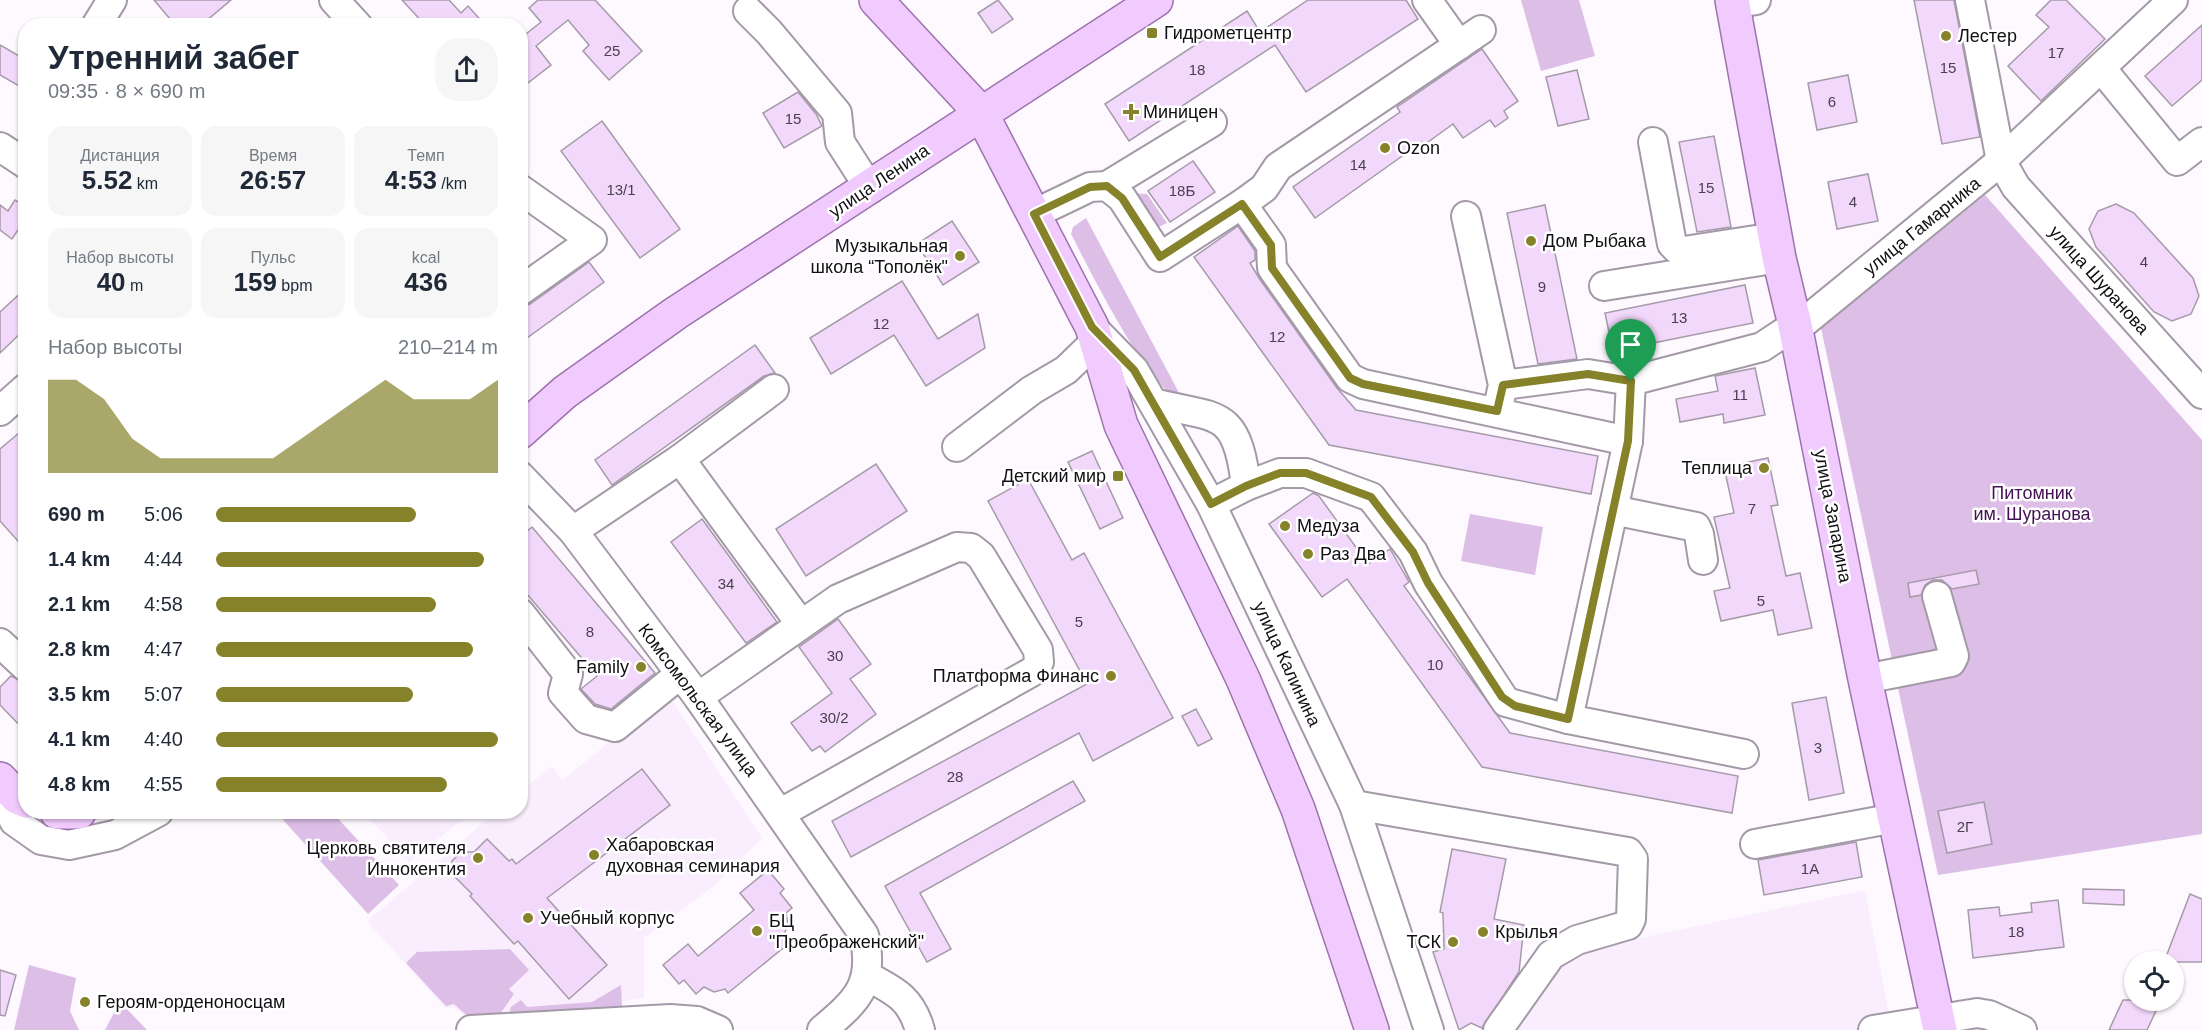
<!DOCTYPE html>
<html lang="ru">
<meta charset="utf-8">
<style>
:root{--surface:#fff;--page:#f6f6f7;--text:#1f2937;--muted:#747a83;--accent:#85822a}
body{margin:0;font-family:Arial,sans-serif;background:var(--page);color:var(--text);height:100vh;display:flex;flex-direction:column;font-size:22px;white-space:nowrap}
*{box-sizing:border-box;margin:0}
p{font-size:20px;color:var(--muted)}
.icon{flex:none;width:33px;height:33px;fill:none;stroke:currentColor;stroke-width:2;stroke-linecap:round;stroke-linejoin:round}
.map{position:relative;flex:1;overflow:hidden}
.details{position:absolute;left:18px;top:18px;width:510px;height:801px;display:flex;flex-direction:column;background:var(--surface);border-radius:24px;box-shadow:0 2px 4px #0004}
.details>*{flex:none}
.fabs{position:absolute;left:2124px;top:951px;display:grid;gap:12px}
.fabs a{display:grid;place-items:center;width:60px;height:60px;border-radius:50%;background:var(--surface);box-shadow:0 2px 4px #0004;font-size:30px}
.pin{position:absolute;display:grid;place-items:center;width:51px;height:51px;color:#fff;margin:-62px -26px;border-radius:50% 50% 50% 0;rotate:-45deg;box-shadow:0 0 6px #0007}
.pin .icon{rotate:45deg}
.round{display:grid;place-items:center;flex:none;width:63px;height:63px;border-radius:24px;background:var(--page)}
.overview{display:flex;align-items:center;justify-content:space-between;height:102px;padding:0 30px}
h1{font-size:33px;font-weight:600;line-height:45px}
.figures{display:grid;grid-template-columns:repeat(3,1fr);gap:9px;height:102px;padding:6px 30px}
.figures div{display:grid;align-content:center;border-radius:15px;background:var(--page);text-align:center}
.figures b{font-size:26px;font-weight:600}
.figures small{font-size:16px;font-weight:400}
.figures p{font-size:16px}
.chart{height:168px;padding:12px 30px}
.chart p{display:flex;justify-content:space-between}
.chart svg{width:100%;height:108px;margin-top:6px;fill:var(--accent);opacity:.7}
ul{padding:0 30px;list-style:none;font-size:20px}
li{display:grid;grid-template-columns:96px 72px 1fr;align-items:center;height:45px}
li i{height:15px;border-radius:8px;background:var(--accent)}
.map>svg:first-child{display:block}
</style>
<div class="map">
<svg width="2202" height="1030" viewBox="0 0 2202 1030">
<rect width="100%" height="100%" fill="#fdf9ff"/>
<g fill="#f9edfe">
<polygon points="668,694 762,838 714,886 644,938 644,998 473,1024 454,1007 446,1009 367,921 496,812 520,812 521,791 552,766 562,781"/>
<polygon points="364,812 471,812 409,862"/>
<polygon points="1865,890 1892,1030 1513,1030 1570,953"/>
</g>
<g fill="#dcbee7">
<polygon points="1521,0 1579,0 1595,56 1541,71"/>
<polygon points="1129,193 1147,194 1167,223 1150,231"/>
<polygon points="1985,195 2202,440 2202,834 1938,875 1821,328"/>
<path d="M1086,218l99,186c-37,-14 -94,-132 -114,-170l2,-7z"/>
<polygon points="1470,514 1543,527 1535,575 1461,561"/>
<polygon points="276,812 332,812 399,885 368,914"/>
<polygon points="510,949 529,970 509,989 514,994 495,1021 473,1021 454,1004 446,1006 406,963 417,952"/>
<polygon points="29,965 76,978 70,1011 79,1030 14,1030"/>
<polygon points="621,985 622,1007 507,1020 511,1007 521,1000 527,1007 592,1002"/>
<polygon points="124,1006 147,1030 105,1030 117,1007"/>
</g>
<g fill="#f2d8fb" stroke="#a59ba8" stroke-width="1.5">
<polygon points="154,0 231,0 200,26 176,26"/>
<polygon points="402,0 449,0 461,13 468,6 486,26 426,26"/>
<polygon points="538,0 595,0 642,51 609,80 583,51 589,45 568,20 536,46 551,65 520,89 520,27 526,34 541,22 529,8"/>
<polygon points="998,0 1013,19 992,33 978,13"/>
<polygon points="1308,0 1406,0 1418,19 1306,92 1275,45 1129,141 1105,104 1247,11 1260,32"/>
<polygon points="1914,0 1954,0 1980,137 1942,144"/>
<polygon points="2051,0 2066,0 2105,39 2041,101 2008,66 2049,27 2036,15"/>
<polygon points="2202,25 2202,80 2172,106 2145,76"/>
<polygon points="0,45 26,60 26,90 0,75"/>
<polygon points="1482,49 1518,101 1504,111 1508,118 1495,127 1490,120 1463,138 1453,124 1424,145 1422,142 1315,218 1293,187 1400,112 1397,107"/>
<polygon points="1577,70 1589,119 1558,126 1546,77"/>
<polygon points="1848,75 1857,122 1817,130 1808,83"/>
<polygon points="798,92 816,114 822,126 784,148 763,113"/>
<polygon points="602,121 680,229 640,258 561,151"/>
<polygon points="1714,136 1731,227 1697,232 1679,142"/>
<polygon points="1193,161 1215,192 1170,222 1148,191"/>
<polygon points="1868,174 1878,221 1837,229 1828,182"/>
<polygon points="15,200 26,207 26,218 12,239 0,230 0,205 8,211"/>
<polygon points="2116,204 2134,213 2193,278 2199,296 2191,314 2172,321 2154,312 2096,247 2089,229 2098,211"/>
<polygon points="1545,205 1577,359 1538,364 1507,213"/>
<polygon points="952,221 979,262 943,285 917,244"/>
<polygon points="1238,226 1255,251 1255,260 1250,263 1259,278 1337,388 1356,410 1598,456 1591,494 1329,445 1194,257"/>
<polygon points="589,262 604,282 520,343 520,307 530,304"/>
<polygon points="902,281 938,339 978,314 985,348 926,386 894,335 831,374 810,338"/>
<polygon points="1745,285 1753,323 1613,351 1605,313"/>
<polygon points="26,288 26,328 0,353 0,312"/>
<polygon points="755,345 775,373 764,376 612,485 595,460"/>
<polygon points="1755,368 1765,415 1724,423 1723,414 1680,422 1676,399 1718,391 1715,376"/>
<polygon points="26,427 26,550 0,521 0,449"/>
<polygon points="1092,451 1123,518 1100,529 1068,462"/>
<polygon points="1768,458 1778,505 1771,506 1786,576 1800,573 1812,628 1778,635 1773,610 1721,621 1714,591 1730,588 1714,517 1734,513 1724,467"/>
<polygon points="876,464 907,511 806,576 776,529"/>
<polygon points="1028,479 1072,560 1084,553 1173,718 1093,761 1079,733 851,857 832,821 1087,684 988,501"/>
<polygon points="1313,493 1319,496 1368,564 1390,549 1409,582 1404,586 1510,733 1738,776 1732,813 1482,767 1347,579 1322,597 1269,524"/>
<polygon points="702,519 777,622 746,643 671,542"/>
<polygon points="532,527 655,673 611,709 595,704 581,689 597,676 520,586 520,537"/>
<polygon points="1976,570 1979,584 1952,589 1942,580 1933,580 1925,585 1921,595 1910,597 1908,583"/>
<polygon points="838,619 871,664 850,679 876,714 825,752 820,746 812,751 791,723 832,693 799,647"/>
<polygon points="11,676 26,683 26,732 0,705 0,687"/>
<polygon points="1826,697 1844,793 1809,800 1792,703"/>
<polygon points="1196,709 1212,739 1198,746 1182,716"/>
<polygon points="642,769 670,805 547,898 607,965 569,999 518,941 514,944 470,896 472,894 452,874 452,861 461,852 474,852 487,839 509,861 512,859 516,864"/>
<polygon points="1073,781 1085,801 920,893 951,949 927,962 885,886"/>
<polygon points="1984,802 1992,844 1947,853 1938,811"/>
<polygon points="1856,842 1862,877 1764,895 1758,860"/>
<polygon points="1452,849 1506,859 1494,919 1524,925 1519,972 1482,1028 1471,1023 1459,1030 1433,952 1444,949 1443,913 1440,912"/>
<polygon points="768,870 784,889 780,893 792,908 786,913 788,925 783,937 788,944 728,993 725,989 714,992 704,987 696,994 684,980 679,984 663,965 688,944 698,956 754,910 740,893"/>
<polygon points="2083,889 2124,890 2124,905 2083,903"/>
<polygon points="2190,894 2202,899 2202,962 2164,962"/>
<polygon points="2058,900 2064,947 1973,958 1968,910 1999,907 2000,916 2032,912 2031,903"/>
<polygon points="0,970 16,975 5,1016 0,1015"/>
<polygon points="2123,1000 2161,1000 2147,1030 2109,1030"/>
</g>
<g fill="none" stroke-linecap="round" stroke-linejoin="round">
<g stroke="#a399a7" stroke-width="32">
<g id="minor">
<polyline points="334,0 358,26"/>
<polyline points="1427,0 1459,45"/>
<polyline points="1970,0 2001,161 2016,187 2202,394"/>
<polyline points="1733,4 1756,0"/>
<polyline points="748,11 769,32 837,113 840,142 870,189"/>
<polyline points="96,26 112,0"/>
<polyline points="2101,68 2177,161 2202,142"/>
<polyline points="1653,142 1672,244 1677,249 1684,251 1775,237"/>
<polyline points="0,147 26,164"/>
<polyline points="1107,186 1212,122"/>
<polyline points="520,189 592,240 520,291"/>
<polyline points="1242,204 1264,188 1278,167 1481,30"/>
<polyline points="1034,214 1090,187 1107,186 1122,198 1160,257 1242,204 1271,245 1272,268 1350,378 1363,384 1628,441"/>
<polyline points="1466,216 1503,385 1499,403"/>
<polyline points="1604,286 1779,258"/>
<polyline points="1092,327 1134,370 1211,504 1354,805 1429,1030"/>
<polyline points="1503,385 1588,374 1631,381 1762,347 1795,325 1802,324 2001,161 2173,0"/>
<path d="M1154,403c63,16 83,4 92,83"/>
<polyline points="0,411 26,388"/>
<polyline points="957,447 1032,390 1066,370 1096,341"/>
<polyline points="680,459 774,389"/>
<path d="M520,476l53,55 125,166 166,238c11,49 -6,65 -42,95"/>
<polyline points="1211,504 1246,486 1280,473 1306,473 1371,497 1413,552 1428,583 1506,702 1568,719 1744,754"/>
<polyline points="1613,510 1696,527 1699,534 1703,560"/>
<polyline points="573,531 680,459 800,623"/>
<polyline points="520,613 568,674 563,693 586,719 615,727 679,675"/>
<polyline points="0,643 26,667"/>
<polyline points="1865,679 1951,662 1954,656 1937,596"/>
<polyline points="698,697 838,599 957,547 971,548 981,556 1038,650 1039,662 1035,670 781,813"/>
<polyline points="1568,719 1628,441 1631,381"/>
<polyline points="0,786 14,821 41,840 69,845 115,835 158,812"/>
<polyline points="1354,805 1628,852 1633,859 1631,919 1628,925 1577,940 1551,955 1498,1030"/>
<polyline points="1755,844 1895,818"/>
<path d="M867,976c28,15 44,22 53,54"/>
<polyline points="471,1030 670,1019 697,1021 718,1030"/>
<polyline points="1873,1030 1977,1013 1989,1015 2022,1030"/>
</g>
</g>
<g stroke="#9c73ab" stroke-width="36">
<g id="major">
<polyline points="876,0 981,113 1092,327 1121,425 1243,679 1298,809 1372,1030"/>
<polyline points="1732,0 1779,258 1795,325 1865,679 1940,1030"/>
<polyline points="520,432 565,392 676,313 1156,0"/>
<polyline points="0,779 17,797 26,801"/>
<polyline points="57,812 79,812"/>
</g>
</g>
<use href="#minor" stroke="#fff" stroke-width="28"/>
<use href="#major" stroke="#f1cbfe" stroke-width="33"/>
</g>
<g fill="none" stroke-linecap="round" stroke-linejoin="round">
<g stroke="#fff" stroke-width="12">
<polygon id="route" points="1107,186 1122,198 1160,257 1242,204 1271,245 1272,268 1350,378 1363,384 1497,411 1503,385 1588,374 1631,381 1628,441 1568,719 1515,706 1502,697 1428,583 1413,552 1371,497 1306,473 1280,473 1246,486 1211,504 1134,370 1092,327 1034,214 1090,187"/>
</g>
<use href="#route" stroke="#85822a" stroke-width="8"/>
</g>
<g fill="#85822a" stroke="#fff" stroke-width="2">
<rect x="1146" y="27" width="12" height="12" rx="3"/>
<circle cx="1946" cy="36" r="6"/>
<path d="M1128 103h6v6h6v6h-6v6h-6v-6h-6v-6h6z"/>
<circle cx="1385" cy="148" r="6"/>
<circle cx="1531" cy="241" r="6"/>
<circle cx="960" cy="256" r="6"/>
<circle cx="1764" cy="468" r="6"/>
<rect x="1112" y="470" width="12" height="12" rx="3"/>
<circle cx="1285" cy="526" r="6"/>
<circle cx="1308" cy="554" r="6"/>
<circle cx="641" cy="667" r="6"/>
<circle cx="1111" cy="676" r="6"/>
<circle cx="594" cy="855" r="6"/>
<circle cx="478" cy="858" r="6"/>
<circle cx="528" cy="918" r="6"/>
<circle cx="757" cy="931" r="6"/>
<circle cx="1483" cy="932" r="6"/>
<circle cx="1453" cy="942" r="6"/>
<circle cx="85" cy="1002" r="6"/>
</g>
<g text-anchor="middle" stroke-width="5" stroke-linejoin="round" paint-order="stroke">
<g font-size="15" fill="#4a414e">
<text x="612" y="56">25</text>
<text x="2056" y="58">17</text>
<text x="1948" y="73">15</text>
<text x="1197" y="75">18</text>
<text x="1832" y="107">6</text>
<text x="793" y="124">15</text>
<text x="1358" y="170">14</text>
<text x="1706" y="193">15</text>
<text x="621" y="195">13/1</text>
<text x="1182" y="196">18Б</text>
<text x="1853" y="207">4</text>
<text x="2144" y="267">4</text>
<text x="1542" y="292">9</text>
<text x="1679" y="323">13</text>
<text x="881" y="329">12</text>
<text x="1277" y="342">12</text>
<text x="1740" y="400">11</text>
<text x="1752" y="514">7</text>
<text x="726" y="589">34</text>
<text x="1761" y="606">5</text>
<text x="1079" y="627">5</text>
<text x="590" y="637">8</text>
<text x="835" y="661">30</text>
<text x="1435" y="670">10</text>
<text x="834" y="723">30/2</text>
<text x="1818" y="753">3</text>
<text x="955" y="782">28</text>
<text x="1965" y="832">2Г</text>
<text x="1810" y="874">1А</text>
<text x="2016" y="937">18</text>
</g>
<g font-size="18" fill="#120f14" stroke="#fff" text-anchor="start">
<text x="1164" y="39">Гидрометцентр</text>
<text x="1958" y="42">Лестер</text>
<text x="1143" y="118">Миницен</text>
<text x="1397" y="154">Ozon</text>
<text x="1543" y="247">Дом Рыбака</text>
<text x="948" y="252" text-anchor="end">Музыкальная<tspan x="948" dy="21">школа “Тополёк"</tspan></text>
<text x="1752" y="474" text-anchor="end">Теплица</text>
<text x="1106" y="482" text-anchor="end">Детский мир</text>
<text x="1297" y="532">Медуза</text>
<text x="1320" y="560">Раз Два</text>
<text x="629" y="673" text-anchor="end">Family</text>
<text x="1099" y="682" text-anchor="end">Платформа Финанс</text>
<text x="606" y="851">Хабаровская<tspan x="606" dy="21">духовная семинария</tspan></text>
<text x="466" y="854" text-anchor="end">Церковь святителя<tspan x="466" dy="21">Иннокентия</tspan></text>
<text x="540" y="924">Учебный корпус</text>
<text x="769" y="927">БЦ<tspan x="769" dy="21">"Преображенский"</tspan></text>
<text x="1495" y="938">Крылья</text>
<text x="1441" y="948" text-anchor="end">ТСК</text>
<text x="97" y="1008">Героям-орденоносцам</text>
</g>
<g font-size="18" fill="#120f14" stroke="#fff">
<text transform="translate(879 181) rotate(-34)" y="6">улица Ленина</text>
<text transform="translate(1922 226) rotate(-39)" y="6">улица Гамарника</text>
<text transform="translate(2099 280) rotate(48)" y="6">улица Шуранова</text>
<text transform="translate(1833 516) rotate(79)" y="6">улица Запарина</text>
<text transform="translate(1287 664) rotate(65)" y="6">улица Калинина</text>
<text transform="translate(698 700) rotate(53)" y="6">Комсомольская улица</text>
</g>
<g font-size="18" fill="#451155" stroke="#fff">
<text x="2032" y="499">Питомник<tspan x="2032" dy="21">им. Шуранова</tspan></text>
</g>
</g>
</svg>
<div class="fabs">
<a><svg class="icon" aria-label="locate" viewBox="0 0 24 24"><circle cx="12" cy="12" r="6"/><path d="M12 2v4M12 18v4M2 12h4M18 12h4"/></svg></a>
</div>
<div class="pin" style="left:1631px;top:381px;background:#1e9e55"><svg class="icon" aria-label="arrive" viewBox="0 0 24 24"><path d="M6 21V4h12l-3 4 3 4H6"/></svg></div>
<section class="details">
<div class="overview"><div><h1>Утренний забег</h1><p>09:35 · 8 × 690 m</p></div><a class="round"><svg class="icon" aria-label="share" viewBox="0 0 24 24"><path d="M12 15V3M7 8l5-5 5 5M5 13v7h14v-7"/></svg></a></div>
<div class="figures">
<div><p>Дистанция</p><b>5.52<small> km</small></b></div>
<div><p>Время</p><b>26:57</b></div>
<div><p>Темп</p><b>4:53<small> /km</small></b></div>
</div>
<div class="figures">
<div><p>Набор высоты</p><b>40<small> m</small></b></div>
<div><p>Пульс</p><b>159<small> bpm</small></b></div>
<div><p>kcal</p><b>436</b></div>
</div>
<div class="chart"><p><span>Набор высоты</span>210–214 m</p>
<svg viewBox="0 0 160 44" preserveAspectRatio="none"><path d="M0 44V6L10 6L20 14L30 30L40 38L50 38L60 38L70 38L80 38L90 30L100 22L110 14L120 6L130 14L140 14L150 14L160 6V44z"/></svg>
</div>
<ul>
<li><b>690 m</b>5:06<i style="width:71%"></i></li>
<li><b>1.4 km</b>4:44<i style="width:95%"></i></li>
<li><b>2.1 km</b>4:58<i style="width:78%"></i></li>
<li><b>2.8 km</b>4:47<i style="width:91%"></i></li>
<li><b>3.5 km</b>5:07<i style="width:70%"></i></li>
<li><b>4.1 km</b>4:40<i style="width:100%"></i></li>
<li><b>4.8 km</b>4:55<i style="width:82%"></i></li>
</ul>
</section>
</div>
